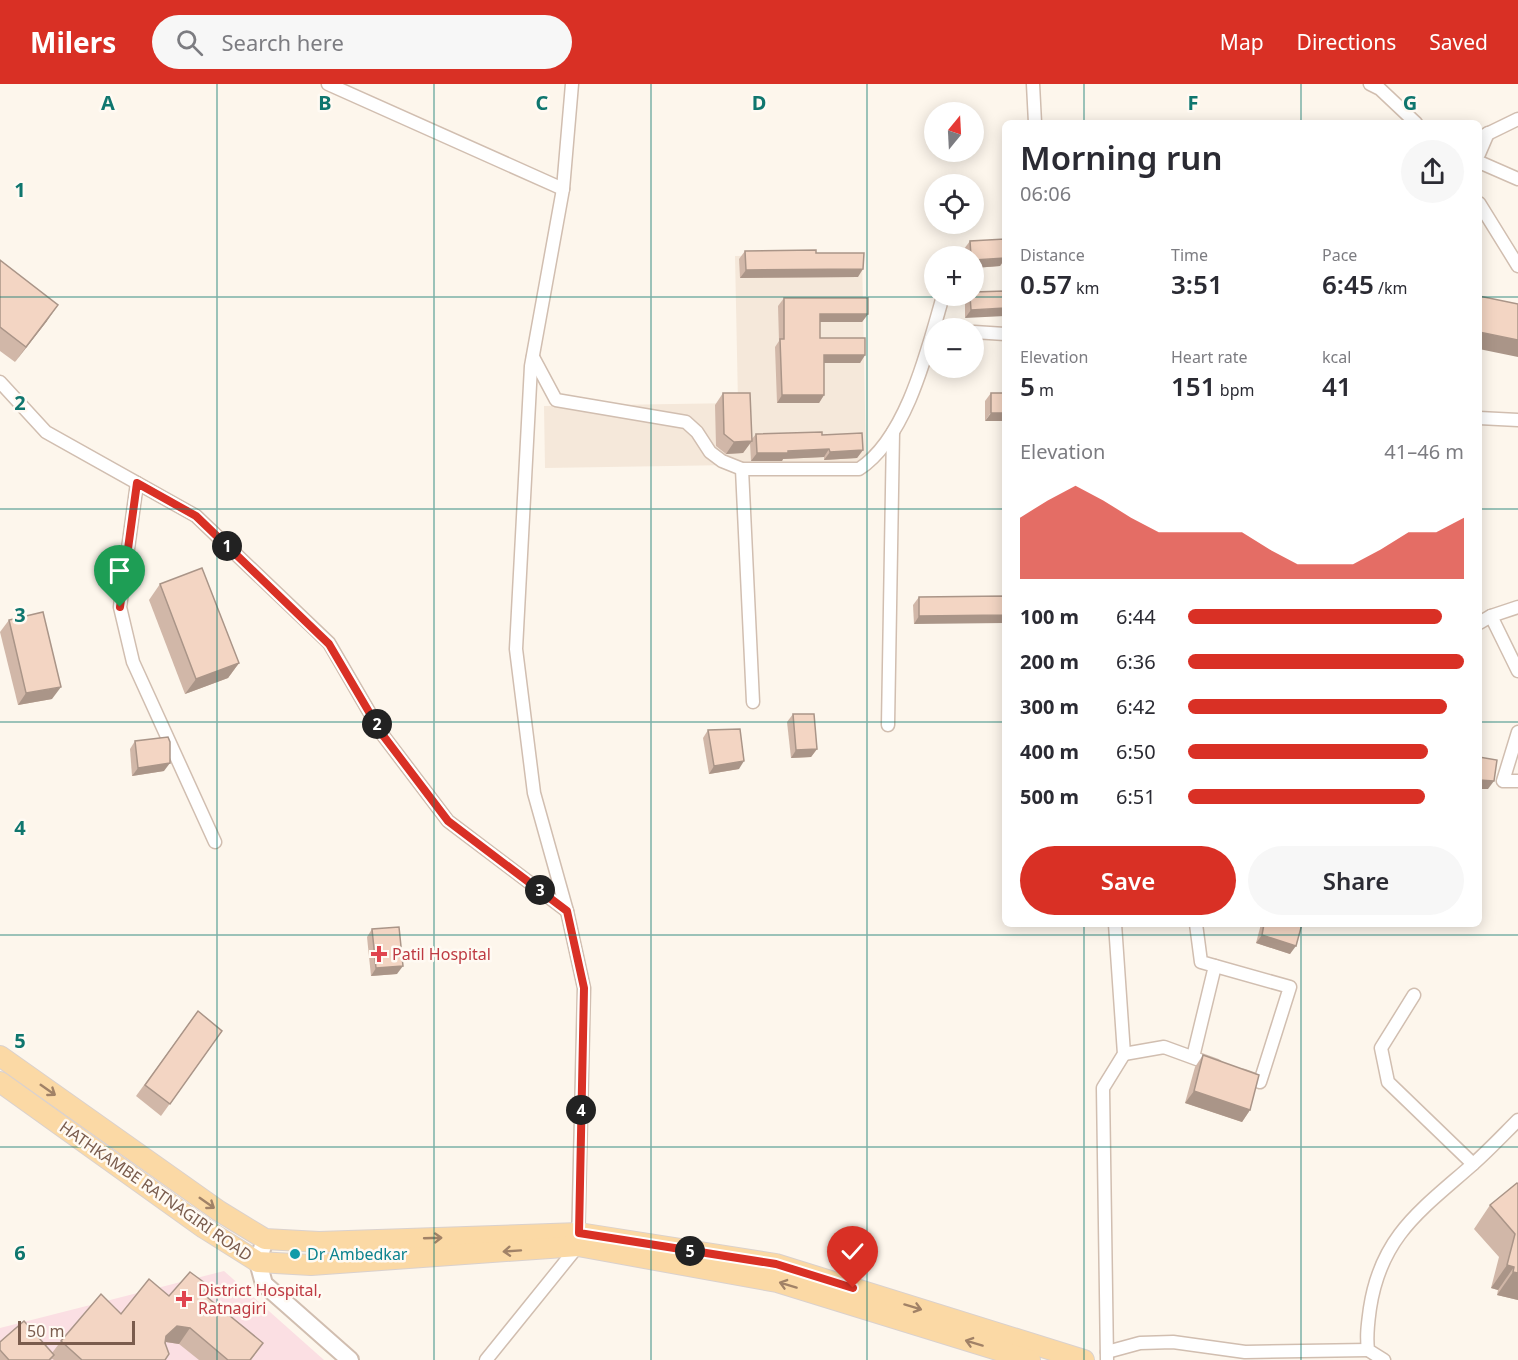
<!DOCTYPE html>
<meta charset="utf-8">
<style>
:root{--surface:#fff;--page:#f7f7f7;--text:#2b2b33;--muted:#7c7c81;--accent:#d93025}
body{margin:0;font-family:"Noto Sans",sans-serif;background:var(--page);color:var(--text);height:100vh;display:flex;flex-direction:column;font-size:22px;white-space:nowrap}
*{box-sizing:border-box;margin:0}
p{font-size:20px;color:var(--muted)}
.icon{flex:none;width:33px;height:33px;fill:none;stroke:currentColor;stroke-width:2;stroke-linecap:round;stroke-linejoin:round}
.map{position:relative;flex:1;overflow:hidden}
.details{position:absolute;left:1002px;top:36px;width:480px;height:807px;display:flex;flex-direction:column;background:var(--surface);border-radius:9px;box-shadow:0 3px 15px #0003}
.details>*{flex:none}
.needle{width:39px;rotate:18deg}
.controls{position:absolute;left:924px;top:18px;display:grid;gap:12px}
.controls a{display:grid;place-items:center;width:60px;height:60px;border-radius:50%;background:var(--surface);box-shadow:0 3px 15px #0003;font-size:30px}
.scale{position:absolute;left:18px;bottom:15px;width:117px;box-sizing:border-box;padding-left:6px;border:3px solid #7a5c4d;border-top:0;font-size:16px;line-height:21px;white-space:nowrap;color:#7a5c4d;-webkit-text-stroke:4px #fffaf3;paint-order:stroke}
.pin{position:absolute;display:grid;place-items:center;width:51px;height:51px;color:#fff;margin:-62px -26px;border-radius:50% 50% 50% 0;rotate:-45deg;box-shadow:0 0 6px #0007}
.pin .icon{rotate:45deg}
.km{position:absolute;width:30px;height:30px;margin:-15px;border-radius:50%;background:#222;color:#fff;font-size:16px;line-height:30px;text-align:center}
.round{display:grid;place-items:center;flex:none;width:63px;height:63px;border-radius:32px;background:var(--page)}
.headline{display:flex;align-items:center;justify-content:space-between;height:102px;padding:0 18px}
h1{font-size:33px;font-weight:600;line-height:45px}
.stats{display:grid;grid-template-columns:repeat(3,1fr);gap:9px;height:102px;padding:6px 18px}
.stats div{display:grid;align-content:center}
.stats b{font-size:26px;font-weight:600}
.stats small{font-size:16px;font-weight:400}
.stats p{font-size:16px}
.chart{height:168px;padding:12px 18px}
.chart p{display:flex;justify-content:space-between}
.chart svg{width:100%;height:108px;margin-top:6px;fill:var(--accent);opacity:.7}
.primary-button{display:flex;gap:12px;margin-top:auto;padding:12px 18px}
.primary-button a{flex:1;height:69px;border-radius:36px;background:var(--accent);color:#fff;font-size:24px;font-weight:600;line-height:69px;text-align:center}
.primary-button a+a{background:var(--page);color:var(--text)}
ul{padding:0 18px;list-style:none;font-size:20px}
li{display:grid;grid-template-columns:96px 72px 1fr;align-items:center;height:45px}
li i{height:15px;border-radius:8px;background:var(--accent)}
header{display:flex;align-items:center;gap:36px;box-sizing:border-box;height:84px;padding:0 30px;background:var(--accent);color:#fff}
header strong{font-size:28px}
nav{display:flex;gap:33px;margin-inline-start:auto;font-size:21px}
.search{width:420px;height:54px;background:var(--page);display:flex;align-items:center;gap:15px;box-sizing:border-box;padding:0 21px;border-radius:33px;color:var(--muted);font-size:22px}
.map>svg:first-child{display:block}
</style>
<header>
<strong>Milers</strong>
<div class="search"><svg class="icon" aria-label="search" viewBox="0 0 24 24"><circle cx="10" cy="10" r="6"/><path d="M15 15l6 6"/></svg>Search here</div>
<nav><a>Map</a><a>Directions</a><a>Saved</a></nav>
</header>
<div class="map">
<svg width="1518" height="1276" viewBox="0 0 1518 1276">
<rect width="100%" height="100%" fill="#fdf6ec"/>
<polygon fill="#f5e8da" points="862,170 866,379 545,384 544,322 738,319 735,172"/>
<polygon fill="#fbdfe3" points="224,1187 324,1276 0,1276 0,1244"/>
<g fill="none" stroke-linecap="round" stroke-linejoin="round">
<g stroke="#d1beb0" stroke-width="15">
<g id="minor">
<polyline points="328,0 563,105"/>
<polyline points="1033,0 1035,39"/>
<polyline points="1370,0 1380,5 1416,39"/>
<polyline points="1479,54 1518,35"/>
<polyline points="1479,70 1488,49"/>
<polyline points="1479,78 1518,95"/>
<polyline points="1479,119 1518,182"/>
<polyline points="974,248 1005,250"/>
<path d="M533,273l23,43 130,22 11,10 13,20 12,9 20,8h117c48,-31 69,-121 84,-173"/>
<polyline points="0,298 46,348 196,432 329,559 382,650 448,737 567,827"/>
<polyline points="1479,334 1518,336"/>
<polyline points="742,385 753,618"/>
<polyline points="137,399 120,523 133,578 215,758"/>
<polyline points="1491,532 1518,587"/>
<polyline points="1479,539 1491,532 1518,523"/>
<polyline points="888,641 893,348"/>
<polyline points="1518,648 1503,697 1518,697"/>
<polyline points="1196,840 1201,878 1290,903 1260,998 1243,992"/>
<polyline points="1414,911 1381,964 1388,998 1473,1080"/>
<polyline points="1124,970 1164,963 1216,982"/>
<polyline points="1193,973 1215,882"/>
<polyline points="1107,1268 1140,1259 1173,1258 1245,1268 1368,1266"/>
<polyline points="486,1276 578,1162 584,904 567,827 534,709 516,565 531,282 563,105 572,0"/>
<polyline points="1107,1276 1103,1004 1124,970 1115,840"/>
<path d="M1384,1276l-16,-10c-2,-15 0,-27 2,-42 11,-72 51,-98 102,-143 16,-14 31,-30 46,-45"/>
</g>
</g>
<g stroke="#d1beb0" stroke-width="20">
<polyline id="tertiary" points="265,1155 258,1178 264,1200 350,1276"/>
</g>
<g stroke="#dad1cd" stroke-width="22">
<g id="primary">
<polyline points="0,972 219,1127 265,1155 319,1158 579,1149 776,1180 1084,1276"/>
<polyline points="0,998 204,1144 258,1178 311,1181 578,1162 777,1198 1030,1276"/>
</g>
</g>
<use href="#minor" stroke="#fff" stroke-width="12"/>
<use href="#tertiary" stroke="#fff" stroke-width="16"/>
<use href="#primary" stroke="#fbd9a5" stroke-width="20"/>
</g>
<g fill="#d1b7a8">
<polygon points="1005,155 1005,176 1000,182 974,184 974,172 965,172 964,165 970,157"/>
<polygon points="745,167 816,169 858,193 740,194 739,175"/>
<polygon points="0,176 47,237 15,278 0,267"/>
<polygon points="1005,207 965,234 965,216 968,212 974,212"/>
<polygon points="784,214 868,230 862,238 820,238 820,254 865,271 860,279 824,279 824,311 819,319 777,319 775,263 779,257 778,222"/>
<polygon points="723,309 751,356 756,350 822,351 863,366 857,374 824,376 824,373 783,375 782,377 751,377 750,359 743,369 726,370 716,362 715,321"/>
<polygon points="991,309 1005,309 985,337 985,317"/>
<polygon points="160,500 239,579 228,594 185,610 149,516"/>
<polygon points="1005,512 914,540 913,521 919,513"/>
<polygon points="9,536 52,615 18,621 0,548"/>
<polygon points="793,630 817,665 811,673 791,674 787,638"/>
<polygon points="708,646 739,685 709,690 703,654"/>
<polygon points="135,657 164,687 132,692 130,665"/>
<polygon points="1261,840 1302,840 1290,870 1256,859"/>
<polygon points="372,845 397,890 371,892 367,853"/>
<polygon points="198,927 222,947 161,1032 136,1012"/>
<polygon points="1203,971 1250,1026 1242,1038 1185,1019 1195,983"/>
<polygon points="1517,1099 1518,1216 1497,1211 1498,1206 1491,1204 1499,1173 1474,1145 1490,1121"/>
<polygon points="203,1210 263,1259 251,1276 199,1276 179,1260 166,1258 165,1276 54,1276 52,1275 51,1276 0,1276 0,1258 52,1269 61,1257 121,1230 169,1212"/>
</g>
<g fill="#aa9588">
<polygon points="1005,174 1000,182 974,184 974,176"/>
<polygon points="863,185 858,193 740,194 746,186"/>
<polygon points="58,221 47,237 15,278 26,263"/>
<polygon points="1005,224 1005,232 965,234 971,226"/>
<polygon points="820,230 868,230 862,238 814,238"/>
<polygon points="1479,248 1518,256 1518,273 1479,265"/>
<polygon points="824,271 865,271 860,279 819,279"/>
<polygon points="782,311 824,311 819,319 777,319"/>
<polygon points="991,329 1005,329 1005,337 985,337"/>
<polygon points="752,357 743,369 726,370 734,358"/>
<polygon points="829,365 824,373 783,375 782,377 751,377 757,369"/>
<polygon points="863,366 857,374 824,376 830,368"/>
<polygon points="1005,531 1005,539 914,540 919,532"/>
<polygon points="239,579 228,594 185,610 196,595"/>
<polygon points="61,603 52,615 18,621 26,609"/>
<polygon points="817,665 811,673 791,674 796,666"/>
<polygon points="744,677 739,685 709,690 714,682"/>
<polygon points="170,679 164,687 132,692 138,684"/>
<polygon points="1479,696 1494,697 1488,705 1479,705"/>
<polygon points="1262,851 1296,862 1290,870 1256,859"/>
<polygon points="403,882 397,890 371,892 376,884"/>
<polygon points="1194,1007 1250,1026 1242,1038 1185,1019"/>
<polygon points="1507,1181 1514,1183 1498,1206 1491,1204"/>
<polygon points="1513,1188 1518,1189 1518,1216 1497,1211"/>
<polygon points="177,1242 190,1244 179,1260 166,1258 166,1252"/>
</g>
<g fill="#f3d5c3" stroke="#aa9588" stroke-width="1.5">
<polygon points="1005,155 1005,174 974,176 974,172 971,172 970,157"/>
<polygon points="816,166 816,169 864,169 863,185 746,186 745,167"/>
<polygon points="0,176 58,221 26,263 0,243"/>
<polygon points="1005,207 1005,224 971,226 970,212 974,212 974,208"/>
<polygon points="1479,212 1518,220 1518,256 1479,248"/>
<polygon points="784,214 868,214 868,230 820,230 820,254 865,254 865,271 824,271 824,311 782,311 780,255 784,255"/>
<polygon points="723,309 750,309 752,357 734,358 724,350"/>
<rect x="991" y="309" width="14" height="20"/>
<polygon points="822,348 822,351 862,349 863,366 830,368 829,365 788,367 788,369 757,369 756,350"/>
<polygon points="202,484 239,579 196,595 160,500"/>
<polygon points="1005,512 1005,531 919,532 919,513"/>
<polygon points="43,528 61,603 26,609 9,536"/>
<polygon points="793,630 814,630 817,665 796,666"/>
<polygon points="740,645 744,677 714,682 708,646"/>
<polygon points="168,653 170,658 170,679 138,684 135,657"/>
<polygon points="1479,673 1497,676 1494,697 1479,696"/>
<polygon points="1264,840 1302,840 1296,862 1262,851"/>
<polygon points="399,843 403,882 376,884 372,845"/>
<polygon points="198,927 222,947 170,1020 145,1001"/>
<polygon points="1203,971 1259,991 1250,1026 1194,1007"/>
<polygon points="1517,1099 1518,1100 1518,1189 1513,1188 1514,1183 1507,1181 1515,1150 1490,1121"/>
<polygon points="190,1188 209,1202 202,1209 263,1259 250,1276 228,1276 190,1244 177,1242 166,1252 165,1259 169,1270 165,1276 82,1276 61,1257 101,1210 121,1230 149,1195 169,1212"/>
<polygon points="24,1237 54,1271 49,1276 9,1276 0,1266 0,1258"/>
</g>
<defs><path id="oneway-shaft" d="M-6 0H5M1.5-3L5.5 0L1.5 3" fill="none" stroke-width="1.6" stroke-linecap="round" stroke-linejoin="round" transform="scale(1.5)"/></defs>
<g stroke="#a18267">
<use href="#oneway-shaft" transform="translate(48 1006) rotate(35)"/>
<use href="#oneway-shaft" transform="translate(207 1119) rotate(35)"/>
<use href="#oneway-shaft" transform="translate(433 1154) rotate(-2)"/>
<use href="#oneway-shaft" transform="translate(512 1167) rotate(176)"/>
<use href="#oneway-shaft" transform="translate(788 1201) rotate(-163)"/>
<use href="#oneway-shaft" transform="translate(913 1223) rotate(17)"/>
<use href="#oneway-shaft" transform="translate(974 1259) rotate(-163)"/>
</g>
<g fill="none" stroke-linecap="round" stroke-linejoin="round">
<g stroke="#fff" stroke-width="12">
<polyline id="route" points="120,523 137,399 196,432 329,560 382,650 448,737 567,827 584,904 579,1149 776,1180 853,1204"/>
</g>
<use href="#route" stroke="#d93025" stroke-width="8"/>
</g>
<path fill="none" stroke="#0f766e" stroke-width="1.5" stroke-opacity="0.55" d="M217,0v1276M434,0v1276M651,0v1276M867,0v1276M1084,0v39M1301,0v39M0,213h1005M1479,213h39M0,425h1005M1479,425h39M0,638h1005M1479,638h39M1084,840v436M1301,840v436M0,851h1518M0,1063h1518"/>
<g fill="#e0444e" stroke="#fffaf3" stroke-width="2">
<path d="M376 861h6v6h6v6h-6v6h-6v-6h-6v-6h6z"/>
<path d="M181 1206h6v6h6v6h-6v6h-6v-6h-6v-6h6z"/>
</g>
<circle fill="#0f9aa8" stroke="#fffaf3" stroke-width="2" cx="295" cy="1170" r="6"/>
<g text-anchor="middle" stroke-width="5" stroke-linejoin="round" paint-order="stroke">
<g font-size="16" fill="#be3a42" stroke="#fffaf3" text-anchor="start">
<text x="392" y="876">Patil Hospital</text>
<text x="198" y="1212">District Hospital,<tspan x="198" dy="18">Ratnagiri</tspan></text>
</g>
<g font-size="16" fill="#7a5c4d" stroke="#fffaf3">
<text transform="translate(156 1107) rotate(35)" y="6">HATHKAMBE RATNAGIRI ROAD</text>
</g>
<g font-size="16" fill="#0d838f" stroke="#fffaf3" text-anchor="start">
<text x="307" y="1176">Dr Ambedkar</text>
</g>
</g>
<g font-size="20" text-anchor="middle" font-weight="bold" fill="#0f766e" stroke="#fffaf3" stroke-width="5" stroke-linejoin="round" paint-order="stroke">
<text x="108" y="26">A</text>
<text x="325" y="26">B</text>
<text x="542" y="26">C</text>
<text x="759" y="26">D</text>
<text x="1193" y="26">F</text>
<text x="1410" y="26">G</text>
<text x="20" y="113">1</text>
<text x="20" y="326">2</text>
<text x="20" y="538">3</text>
<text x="20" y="751">4</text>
<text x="20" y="964">5</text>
<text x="20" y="1176">6</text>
</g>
</svg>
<div class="controls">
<a><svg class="needle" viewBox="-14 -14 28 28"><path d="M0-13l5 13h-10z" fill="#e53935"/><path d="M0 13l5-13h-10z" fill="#7c7c81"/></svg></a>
<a><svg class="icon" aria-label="locate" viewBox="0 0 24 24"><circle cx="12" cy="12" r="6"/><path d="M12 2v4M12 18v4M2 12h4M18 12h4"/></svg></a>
<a>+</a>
<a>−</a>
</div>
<div class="scale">50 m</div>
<div class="pin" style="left:120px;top:523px;background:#1e9e55"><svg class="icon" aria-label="arrive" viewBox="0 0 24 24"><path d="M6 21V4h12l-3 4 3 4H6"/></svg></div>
<div class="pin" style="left:853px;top:1204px;background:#d93025"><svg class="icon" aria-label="check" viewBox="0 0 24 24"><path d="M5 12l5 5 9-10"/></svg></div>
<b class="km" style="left:227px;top:462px">1</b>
<b class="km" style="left:377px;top:640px">2</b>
<b class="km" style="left:540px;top:806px">3</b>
<b class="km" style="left:581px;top:1026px">4</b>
<b class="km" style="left:690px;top:1167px">5</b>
<section class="details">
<div class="headline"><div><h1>Morning run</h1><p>06:06</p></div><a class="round"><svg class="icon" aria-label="share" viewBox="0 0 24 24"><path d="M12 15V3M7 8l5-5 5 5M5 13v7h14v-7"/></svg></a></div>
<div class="stats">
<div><p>Distance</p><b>0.57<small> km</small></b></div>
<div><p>Time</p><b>3:51</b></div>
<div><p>Pace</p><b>6:45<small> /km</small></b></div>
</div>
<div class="stats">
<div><p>Elevation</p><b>5<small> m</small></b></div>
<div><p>Heart rate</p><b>151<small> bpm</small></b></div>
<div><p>kcal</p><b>41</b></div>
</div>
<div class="chart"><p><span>Elevation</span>41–46 m</p>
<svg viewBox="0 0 160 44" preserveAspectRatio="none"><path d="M0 44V19L10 12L20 6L30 12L40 19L50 25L60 25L70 25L80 25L90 32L100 38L110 38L120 38L130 32L140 25L150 25L160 19V44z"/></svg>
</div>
<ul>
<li><b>100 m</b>6:44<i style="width:92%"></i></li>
<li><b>200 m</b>6:36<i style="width:100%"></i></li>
<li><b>300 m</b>6:42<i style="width:94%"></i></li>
<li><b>400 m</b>6:50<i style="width:87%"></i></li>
<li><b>500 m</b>6:51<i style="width:86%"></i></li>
</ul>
<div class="primary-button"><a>Save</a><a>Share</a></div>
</section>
</div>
